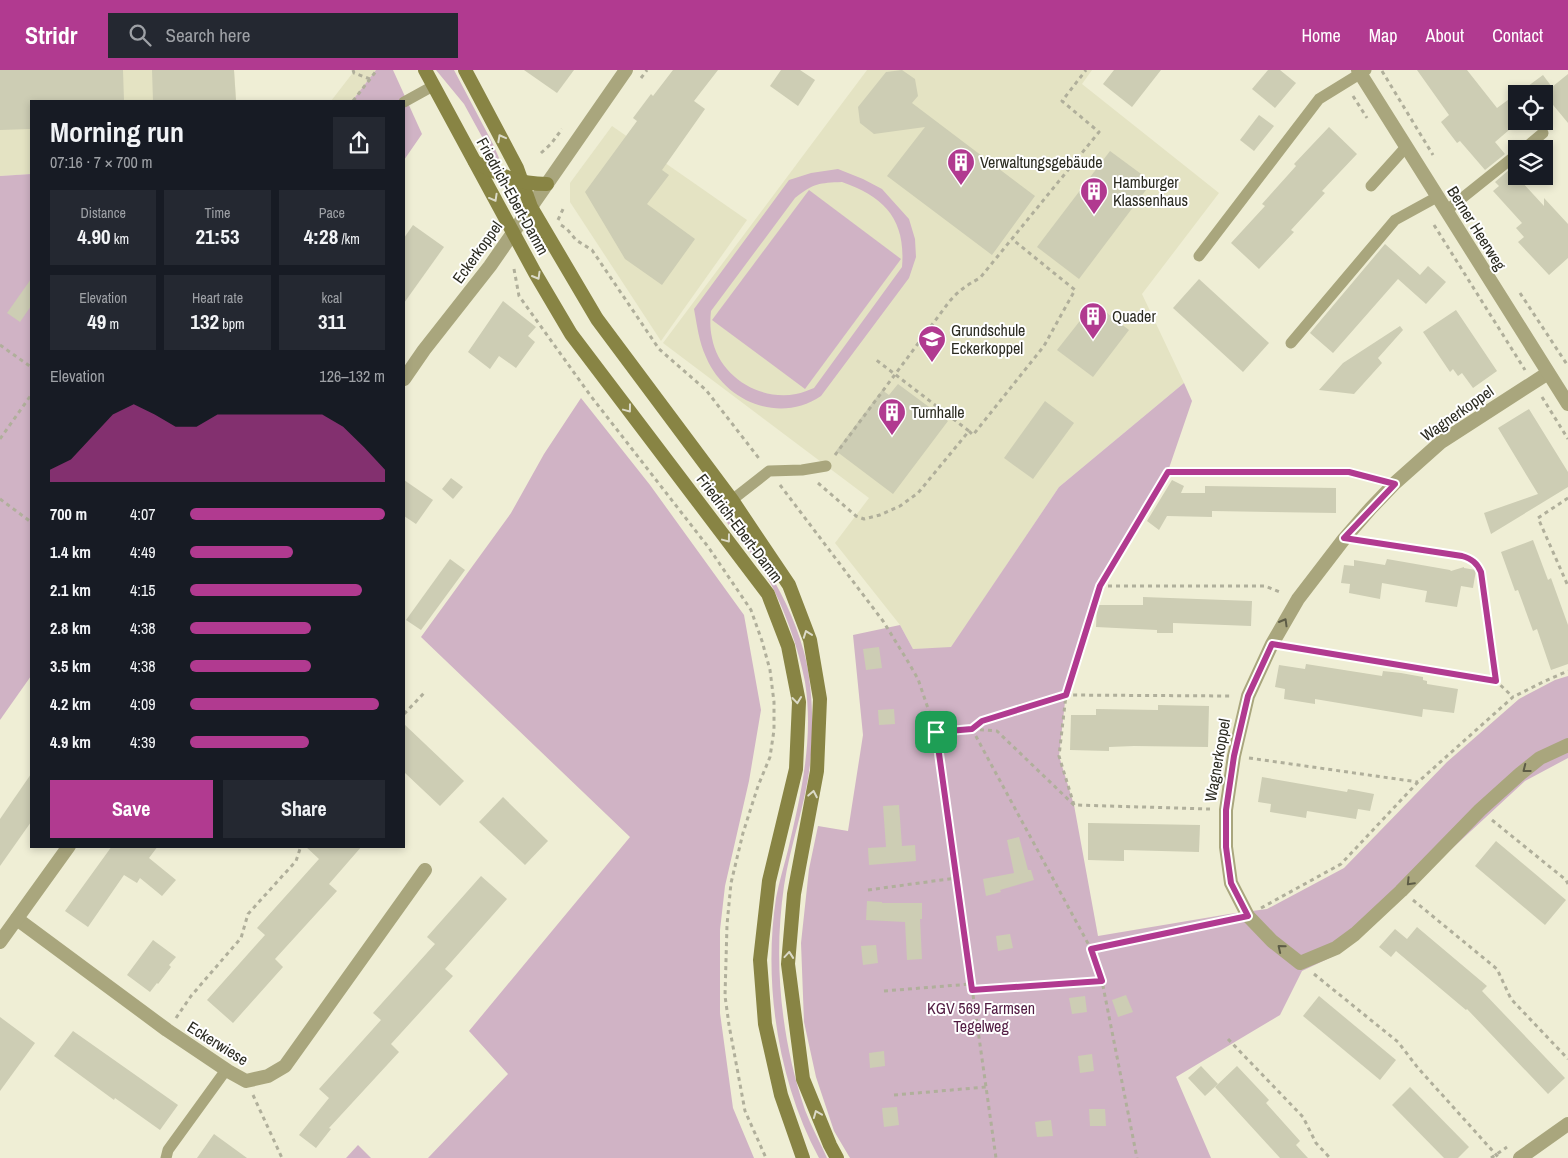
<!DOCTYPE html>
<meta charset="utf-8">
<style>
:root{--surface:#171b24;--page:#242831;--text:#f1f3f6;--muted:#9ea1a6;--accent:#b13a90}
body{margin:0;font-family:"Archivo Narrow",sans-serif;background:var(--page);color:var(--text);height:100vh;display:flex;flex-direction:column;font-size:19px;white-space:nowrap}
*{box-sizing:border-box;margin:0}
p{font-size:16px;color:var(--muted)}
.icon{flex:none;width:28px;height:28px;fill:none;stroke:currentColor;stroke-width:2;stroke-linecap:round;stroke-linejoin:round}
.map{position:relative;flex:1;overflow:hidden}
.details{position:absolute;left:30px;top:30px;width:375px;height:748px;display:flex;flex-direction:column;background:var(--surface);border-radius:0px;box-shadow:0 2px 8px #0003}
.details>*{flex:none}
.tools{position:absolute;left:1508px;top:15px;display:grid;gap:10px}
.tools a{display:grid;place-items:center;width:45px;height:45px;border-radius:0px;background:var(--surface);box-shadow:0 2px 8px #0003;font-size:25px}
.pin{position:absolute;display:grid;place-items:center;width:42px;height:42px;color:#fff;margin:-21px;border-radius:10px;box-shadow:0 2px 8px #0006}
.round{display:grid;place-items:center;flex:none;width:52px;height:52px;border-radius:0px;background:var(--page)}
.summary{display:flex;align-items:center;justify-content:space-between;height:85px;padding:0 20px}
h1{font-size:28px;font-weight:700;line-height:38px}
.stats{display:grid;grid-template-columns:repeat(3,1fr);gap:8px;height:85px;padding:5px 20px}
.stats div{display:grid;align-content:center;border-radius:0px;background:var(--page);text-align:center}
.stats b{font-size:21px;font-weight:700}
.stats small{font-size:14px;font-weight:400}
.stats p{font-size:14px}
.chart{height:140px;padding:10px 20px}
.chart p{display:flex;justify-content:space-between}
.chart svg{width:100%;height:90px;margin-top:5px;fill:var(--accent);opacity:.7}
.button{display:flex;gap:10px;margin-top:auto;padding:10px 20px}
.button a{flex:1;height:58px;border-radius:0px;background:var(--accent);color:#fff;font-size:20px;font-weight:700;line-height:58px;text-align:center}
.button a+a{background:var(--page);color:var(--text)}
ul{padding:0 20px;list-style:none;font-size:16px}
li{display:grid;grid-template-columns:80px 60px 1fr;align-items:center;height:38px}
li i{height:12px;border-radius:6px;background:var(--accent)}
header{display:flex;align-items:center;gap:30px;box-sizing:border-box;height:70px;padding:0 25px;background:var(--accent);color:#fff}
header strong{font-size:24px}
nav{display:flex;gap:28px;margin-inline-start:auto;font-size:18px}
.search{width:350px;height:45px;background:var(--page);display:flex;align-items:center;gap:12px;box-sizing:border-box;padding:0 18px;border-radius:0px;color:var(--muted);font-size:19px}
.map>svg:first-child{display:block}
</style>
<header>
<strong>Stridr</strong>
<div class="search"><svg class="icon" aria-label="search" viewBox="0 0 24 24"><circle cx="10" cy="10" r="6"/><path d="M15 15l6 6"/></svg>Search here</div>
<nav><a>Home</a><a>Map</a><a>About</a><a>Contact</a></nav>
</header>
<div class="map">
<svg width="1568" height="1088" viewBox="0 0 1568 1088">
<rect width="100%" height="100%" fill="#efeed5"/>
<g fill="#e4e3c3">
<polygon points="0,0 234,0 236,31 31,31 31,104 0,106"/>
<polygon points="355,0 376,0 352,31 331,31"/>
<polygon points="867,0 1092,0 1082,14 1219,123 1142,224 1184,313 1059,417 951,578 913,579 900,555 835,473 869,428 663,273"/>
<polygon points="612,56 747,150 661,271 570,132 570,113"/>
</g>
<g fill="#d0b3c5" fill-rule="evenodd">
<polygon points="376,0 393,0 422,64 404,90 404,31 352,31"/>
<polygon points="436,0 454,0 493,74 499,88 497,90 487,76 464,34"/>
<path d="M838,99l25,10 19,10 27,30 6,20 1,18 -7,21 -88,118c-41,28 -96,6 -115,-39 -7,-15 -9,-32 -12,-48l95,-129 22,-7zM842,112c43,15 64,38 60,85l-88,121c-6,2 -12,5 -18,6 -37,7 -77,-18 -84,-56 -2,-9 -2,-18 -1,-27l84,-113c19,-15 24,-15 47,-16z"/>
<polygon points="31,104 31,606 0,650 0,106"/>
<polygon points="809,120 901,189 805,319 712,250"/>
<polygon points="1184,313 1192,331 1168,401 1099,516 1066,623 1059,686 1074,735 1098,866 1229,844 1267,839 1344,798 1447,692 1519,629 1555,610 1568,606 1568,688 1525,711 1338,884 1302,901 1280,945 1176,1007 1211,1088 850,1088 834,1061 816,1007 804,952 801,873 809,799 818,756 848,761 863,665 853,565 900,555 913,579 951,577 1059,417"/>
<polygon points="581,328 650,415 744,545 761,640 749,711 725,816 720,860 720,943 733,1038 754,1088 428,1088 508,1004 469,961 630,767 421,567 511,443 544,384"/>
<path d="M727,440c33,46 62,87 77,142 9,34 10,78 6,113 -5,41 -20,81 -26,121 -11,75 -3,153 21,224 6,16 15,32 22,48h-8c-41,-76 -56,-175 -43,-260 3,-16 8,-32 12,-48 13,-56 26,-111 17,-168 -6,-33 -23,-81 -41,-110 -12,-20 -29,-38 -43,-57z"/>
<polygon points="358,1075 371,1088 346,1088"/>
</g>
<g fill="#cdcdb4">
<polygon points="0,0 123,0 124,31 31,31 31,59 0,60"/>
<polygon points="152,0 234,0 236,31 153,31"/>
<polygon points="524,0 574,0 557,23"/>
<polygon points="673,0 718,0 694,31 705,39 662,100 669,105 647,134 695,169 662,215 625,189 585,122 637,51 633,48 651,24 653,26"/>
<polygon points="781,0 800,0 815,10 798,36 770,16"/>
<polygon points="902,0 915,9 918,26 912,33 1035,126 992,185 887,106 925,57 874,64 860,53 858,37 886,2"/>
<polygon points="1114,0 1161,0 1132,37 1103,14"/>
<polygon points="1268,0 1280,0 1296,13 1275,38 1252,19"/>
<polygon points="1417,0 1467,0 1497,38 1516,24 1516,54 1495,72 1505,84 1485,100 1460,71 1457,73 1441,52 1449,45"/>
<polygon points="1568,4 1568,53 1544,24 1517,24 1543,5 1552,17"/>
<polygon points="1259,45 1274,56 1254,81 1240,70"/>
<polygon points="1329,57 1357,84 1322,121 1325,123 1291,160 1294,162 1259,199 1231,173 1265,136 1262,134 1296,96 1294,94"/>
<polygon points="1110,81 1152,112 1079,209 1037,177"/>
<polygon points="1510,99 1544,136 1544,128 1568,154 1568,188 1549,205 1518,172 1524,167 1516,158 1522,153 1493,121 1499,116 1495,112"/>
<polygon points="413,155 444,177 404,233 404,168"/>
<polygon points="1385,174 1420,205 1428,196 1446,212 1426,234 1398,209 1333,283 1310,263"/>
<polygon points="31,209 31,236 20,252 7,243"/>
<polygon points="1199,209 1269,273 1243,302 1173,238"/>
<polygon points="503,231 536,257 528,266 535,272 516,298 499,286 490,299 468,282"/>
<polygon points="1094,233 1129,260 1093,307 1057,280"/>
<polygon points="1456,240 1497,301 1473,318 1462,303 1458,306 1453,299 1450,302 1423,262"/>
<polygon points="1400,256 1403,260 1378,288 1382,293 1354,324 1319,320 1343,293"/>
<polygon points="898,314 948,351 893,424 836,381 882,320 889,325"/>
<polygon points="1045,331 1074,353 1033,409 1004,388"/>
<polygon points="1529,339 1568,402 1568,417 1491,464 1484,443 1538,424 1498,358"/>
<polygon points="451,408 463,417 453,429 442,419"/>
<polygon points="404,410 433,430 416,454 404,446"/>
<polygon points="1172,410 1184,416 1181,423 1205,423 1205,416 1336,418 1336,443 1212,441 1212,447 1167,446 1159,460 1147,451"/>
<polygon points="1533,470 1548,510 1551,508 1568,555 1568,594 1551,600 1537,559 1533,561 1518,520 1515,521 1501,482"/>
<polygon points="450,489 465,500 421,560 406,550"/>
<polygon points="1387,489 1450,500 1451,501 1464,497 1464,498 1476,500 1473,518 1461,516 1457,537 1425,532 1427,521 1382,513 1380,529 1349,523 1350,514 1341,513 1344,495 1354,496 1354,490 1385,495"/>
<polygon points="1143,527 1252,531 1251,556 1173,553 1173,563 1157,563 1157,560 1096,557 1097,535 1143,535"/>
<polygon points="879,577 882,598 866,600 863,579"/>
<polygon points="1306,594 1382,606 1383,601 1401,603 1423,607 1423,610 1427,611 1427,614 1458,619 1454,643 1423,639 1422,647 1315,629 1315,634 1284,629 1285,619 1275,617 1279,595 1305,599"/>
<polygon points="1158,635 1209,636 1208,677 1134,676 1109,677 1109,681 1070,680 1071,645 1096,645 1096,639 1158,640"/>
<polygon points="894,639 895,654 879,655 878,640"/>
<polygon points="404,654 464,711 440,736 404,702"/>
<polygon points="31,704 31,752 0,796 0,749"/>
<polygon points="1262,707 1347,722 1348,719 1374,724 1370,741 1358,739 1356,749 1307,741 1306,748 1270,742 1271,734 1258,732"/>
<polygon points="503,727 548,771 525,795 479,752"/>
<polygon points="899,735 902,776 915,775 916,791 869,795 868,778 886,777 883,736"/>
<polygon points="1088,753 1200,755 1199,782 1124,780 1124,791 1088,790"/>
<polygon points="1019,767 1028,800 1031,800 1034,810 1000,820 1001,822 986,826 983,809 1014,803 1007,770"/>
<polygon points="1496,771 1566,830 1545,855 1475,796"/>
<polygon points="112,776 158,776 149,788 176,810 162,826 140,808 137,813 124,805 88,857 65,841"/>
<polygon points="305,776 362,776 329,814 337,821 275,889 283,897 233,953 207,930 265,865 257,858 319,789"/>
<polygon points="481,806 507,829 445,899 453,906 391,974 399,982 329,1058 331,1059 316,1078 299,1065 329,1028 319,1019 381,950 373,943 435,874 427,867"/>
<polygon points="867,831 882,832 882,833 922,833 922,849 920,849 922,889 907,890 905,852 866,850"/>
<polygon points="1417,857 1487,916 1482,921 1565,1008 1548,1024 1467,939 1466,940 1396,881 1391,887 1379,877 1395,859 1407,869"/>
<polygon points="1010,864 1013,878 998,881 996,866"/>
<polygon points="153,870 176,887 169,895 171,897 158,914 157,913 150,922 127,905"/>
<polygon points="876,875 878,893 863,895 861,876"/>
<polygon points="1126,925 1133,942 1118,947 1112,930"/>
<polygon points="1085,926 1087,942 1072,944 1069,928"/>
<polygon points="1319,926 1396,990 1380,1010 1303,946"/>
<polygon points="0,947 35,973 0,1021"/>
<polygon points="73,961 178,1035 160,1060 115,1028 114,1030 54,986"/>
<polygon points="884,981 885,996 870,998 869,983"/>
<polygon points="1092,984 1094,1001 1080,1003 1078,986"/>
<polygon points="1201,996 1218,1014 1205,1026 1188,1008"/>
<polygon points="1237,996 1269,1030 1266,1033 1300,1071 1296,1075 1308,1088 1280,1088 1215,1017"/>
<polygon points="1410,1017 1469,1077 1458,1088 1444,1088 1392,1035"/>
<polygon points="897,1037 899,1055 884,1057 882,1038"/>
<polygon points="1089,1039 1105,1039 1106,1056 1090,1056"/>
<polygon points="1051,1050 1053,1066 1037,1067 1035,1052"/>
<polygon points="214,1064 247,1088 197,1088"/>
</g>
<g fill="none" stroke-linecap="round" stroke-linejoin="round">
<g stroke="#b0af9b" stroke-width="3" stroke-dasharray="4 4" stroke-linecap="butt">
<polyline points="353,0 354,3 370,9"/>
<polyline points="1382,1 1433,85"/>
<polyline points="641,8 647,0"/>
<polyline points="1353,26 1367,48"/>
<polyline points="353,31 377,0"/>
<polyline points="541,83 551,74 562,59"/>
<polyline points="558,150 564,137"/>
<polyline points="561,155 567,159 576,170 592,180 659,279 706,320 761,391"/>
<polyline points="1434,155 1525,300"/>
<polyline points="514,199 519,226 590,325 709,478 751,540 762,571 770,600 774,632 774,660 770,687 758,716 743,763 731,813 727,855 725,926 729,955 745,1041 766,1088"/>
<polyline points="1520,223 1568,296"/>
<polyline points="0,275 31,297"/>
<polyline points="1542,327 1568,369"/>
<polyline points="969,361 973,365 1044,276 1075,220 1012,169"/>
<polyline points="0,369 31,325"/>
<path d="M835,385l114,-153c9,-11 18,-17 31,-24l119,-146 -37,-31 24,-31"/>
<polyline points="818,413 856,446 864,449 880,445 900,436 918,423 969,361 875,289"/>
<polyline points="780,415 883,551 907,590 918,609 936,662 996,1088"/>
<polyline points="1568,428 1538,448 1568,516"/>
<polyline points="0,429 31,452"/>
<path d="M1364,471l98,15c10,3 15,7 19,16l15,109"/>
<polyline points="1100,516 1265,516 1282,523"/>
<polyline points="1289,577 1496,611 1513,627"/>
<polyline points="404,644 425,622"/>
<polyline points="972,659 1091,879 1102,911 1137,1088"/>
<polyline points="972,659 997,661 1074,735 1210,739"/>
<polyline points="936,662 972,659 982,651 1066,625 1233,626"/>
<polyline points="1249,688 1418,712"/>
<polyline points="1074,735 1059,686 1066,625 1099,516 1168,401 1349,402 1376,409"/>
<polyline points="1492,750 1566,810 1568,814"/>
<polyline points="868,820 956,808"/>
<polyline points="1413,830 1497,899 1511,929 1568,989"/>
<polyline points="1261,838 1341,794 1418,712 1513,627 1545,611 1568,601"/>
<polyline points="1091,879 1232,849"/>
<polyline points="1314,904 1398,972 1418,998 1499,1088"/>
<polyline points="972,920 1102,911"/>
<polyline points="884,921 971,914"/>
<polyline points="176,948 191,926 241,868 248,844 296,791 301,776"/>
<polyline points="1228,969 1303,1047 1316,1073 1330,1088"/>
<polyline points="253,1025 282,1088"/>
<polyline points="894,1025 986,1017"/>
<polyline points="1491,1088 1507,1077"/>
</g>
<g stroke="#a9a67d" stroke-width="11">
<polyline points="404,32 433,16"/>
<polyline points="1524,79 1543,63"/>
<polyline points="1371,116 1406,77"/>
<polyline points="1446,141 1516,85"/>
<polyline points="1199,186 1319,29 1366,0"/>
<polyline points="1291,273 1395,150 1437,127"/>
<polyline points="732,430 769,401 802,400 826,396"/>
<polyline points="166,1088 168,1080 226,1000"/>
</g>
<g stroke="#a9a67d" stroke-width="14">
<polyline points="1548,303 1441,372 1395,413 1371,438 1344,469 1298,529 1272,574 1248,626 1234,686 1226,740 1226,777 1231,813 1248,846 1272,871 1300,893 1336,878 1355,864 1401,821 1480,740 1520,704 1540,688 1568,675"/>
<polyline points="17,849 167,960 228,1001 246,1011 268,1006 285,996 425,800"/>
<polyline points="1520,1088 1568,1054"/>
</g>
<g stroke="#a9a67d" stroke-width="14">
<polyline points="1358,0 1568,334"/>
<polyline points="404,309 424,280 490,196 626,0"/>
<polyline points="0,872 69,776"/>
</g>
<g stroke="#888444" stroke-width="14">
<polyline points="425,0 535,203 571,264 768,524 788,576 799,632 796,699 769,811 760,890 765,954 781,1025 803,1088"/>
<polyline points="465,0 517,98 531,137 597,249 732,430 789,515 810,570 820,629 817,701 794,824 788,894 803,1009 830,1075 837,1088"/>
<path d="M475,92c25,13 42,22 72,22"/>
</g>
</g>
<defs><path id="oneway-chevron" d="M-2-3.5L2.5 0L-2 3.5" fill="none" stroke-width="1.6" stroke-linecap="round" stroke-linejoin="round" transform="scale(1.25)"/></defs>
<g stroke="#dbdac7">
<use href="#oneway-chevron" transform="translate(501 68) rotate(-118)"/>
<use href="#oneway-chevron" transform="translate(494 128) rotate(61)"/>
<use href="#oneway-chevron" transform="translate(537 206) rotate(60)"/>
<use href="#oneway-chevron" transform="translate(628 339) rotate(53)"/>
<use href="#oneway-chevron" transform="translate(727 469) rotate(53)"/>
<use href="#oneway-chevron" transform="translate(807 564) rotate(-110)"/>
<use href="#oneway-chevron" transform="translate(797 630) rotate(84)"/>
<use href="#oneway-chevron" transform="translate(813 724) rotate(-79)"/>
<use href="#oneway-chevron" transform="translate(789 885) rotate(-85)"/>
<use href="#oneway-chevron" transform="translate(817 1044) rotate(-112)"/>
</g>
<g stroke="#5d5c46">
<use href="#oneway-chevron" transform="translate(1284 552) rotate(-60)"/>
<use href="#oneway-chevron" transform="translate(1526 699) rotate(142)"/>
<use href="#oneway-chevron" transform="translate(1410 812) rotate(134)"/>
<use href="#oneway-chevron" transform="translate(1281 878) rotate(-141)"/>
</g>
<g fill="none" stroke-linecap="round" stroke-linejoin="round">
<g stroke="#fff" stroke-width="10">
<path id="route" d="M1168,402h181l46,12 -51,54 118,18c10,3 15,7 19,16l15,109 -224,-37 -24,52 -14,60 -8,54v37l5,36 17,33 -157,33 11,32 -130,9 -36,-258 36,-3 10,-8 84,-26 34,-109z"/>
</g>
<use href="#route" stroke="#b13a90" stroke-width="6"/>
</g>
<defs>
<g id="building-pin" transform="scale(1.4375)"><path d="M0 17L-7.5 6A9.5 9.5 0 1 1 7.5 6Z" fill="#b13a90" stroke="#fff"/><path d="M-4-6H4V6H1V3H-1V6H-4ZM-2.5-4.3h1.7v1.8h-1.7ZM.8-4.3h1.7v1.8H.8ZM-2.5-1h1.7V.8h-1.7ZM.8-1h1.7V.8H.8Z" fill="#fff"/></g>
<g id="school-pin" transform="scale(1.4375)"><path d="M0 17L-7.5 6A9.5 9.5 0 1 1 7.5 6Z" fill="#b13a90" stroke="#fff"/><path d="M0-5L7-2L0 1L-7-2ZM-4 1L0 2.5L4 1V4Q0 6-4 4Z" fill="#fff"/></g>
</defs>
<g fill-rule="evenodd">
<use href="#building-pin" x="961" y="92"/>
<use href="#building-pin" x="1094" y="121"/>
<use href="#building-pin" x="1093" y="246"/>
<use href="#school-pin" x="932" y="269"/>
<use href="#building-pin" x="892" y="342"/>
</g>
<g text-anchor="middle" stroke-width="4" stroke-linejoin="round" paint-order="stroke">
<g font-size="16" fill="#2b2b21" stroke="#fff" text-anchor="start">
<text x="980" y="98">Verwaltungsgebäude</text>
<text x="1113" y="118">Hamburger<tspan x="1113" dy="18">Klassenhaus</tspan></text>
<text x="1112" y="252">Quader</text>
<text x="951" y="266">Grundschule<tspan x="951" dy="18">Eckerkoppel</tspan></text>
<text x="911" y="348">Turnhalle</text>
</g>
<g font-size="16" fill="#2b2b21" stroke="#fff">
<text transform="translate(513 126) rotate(61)" y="6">Friedrich-Ebert-Damm</text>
<text transform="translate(1477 158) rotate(58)" y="6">Berner Heerweg</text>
<text transform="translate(477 182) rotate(-54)" y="6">Eckerkoppel</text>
<text transform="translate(1457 343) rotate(-35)" y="6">Wagnerkoppel</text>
<text transform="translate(740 458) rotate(53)" y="6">Friedrich-Ebert-Damm</text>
<text transform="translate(1217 690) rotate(-80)" y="6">Wagnerkoppel</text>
<text transform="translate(218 973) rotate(32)" y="6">Eckerwiese</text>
</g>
<g font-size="16" fill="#521c43" stroke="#fff">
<text x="981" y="944">KGV 569 Farmsen<tspan x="981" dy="18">Tegelweg</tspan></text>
</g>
</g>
</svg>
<div class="tools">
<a><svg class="icon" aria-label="locate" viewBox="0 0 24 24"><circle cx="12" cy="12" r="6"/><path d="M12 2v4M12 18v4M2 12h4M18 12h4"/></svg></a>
<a><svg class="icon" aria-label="layers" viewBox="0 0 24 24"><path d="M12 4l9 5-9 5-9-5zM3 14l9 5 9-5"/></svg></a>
</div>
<div class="pin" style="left:936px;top:662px;background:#1e9e55"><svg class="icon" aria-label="arrive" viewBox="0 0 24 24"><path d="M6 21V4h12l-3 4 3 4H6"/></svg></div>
<section class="details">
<div class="summary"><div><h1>Morning run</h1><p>07:16 · 7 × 700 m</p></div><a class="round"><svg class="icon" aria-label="share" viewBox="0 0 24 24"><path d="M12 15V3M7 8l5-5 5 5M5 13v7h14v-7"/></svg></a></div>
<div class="stats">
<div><p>Distance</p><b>4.90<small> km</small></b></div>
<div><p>Time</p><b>21:53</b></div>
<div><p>Pace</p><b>4:28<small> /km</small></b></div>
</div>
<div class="stats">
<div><p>Elevation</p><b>49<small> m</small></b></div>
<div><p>Heart rate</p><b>132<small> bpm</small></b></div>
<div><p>kcal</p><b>311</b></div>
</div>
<div class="chart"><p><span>Elevation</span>126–132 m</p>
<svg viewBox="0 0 160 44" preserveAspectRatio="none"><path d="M0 44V38L10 33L20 22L30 11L40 6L50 11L60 17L70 17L80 11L90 11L100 11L110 11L120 11L130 11L140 17L150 27L160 38V44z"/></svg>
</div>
<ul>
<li><b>700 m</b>4:07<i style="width:100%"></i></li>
<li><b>1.4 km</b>4:49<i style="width:53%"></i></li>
<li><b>2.1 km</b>4:15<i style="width:88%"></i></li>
<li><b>2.8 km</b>4:38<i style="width:62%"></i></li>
<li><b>3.5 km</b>4:38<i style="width:62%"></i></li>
<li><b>4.2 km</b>4:09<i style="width:97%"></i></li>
<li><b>4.9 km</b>4:39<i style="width:61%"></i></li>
</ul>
<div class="button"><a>Save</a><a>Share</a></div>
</section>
</div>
